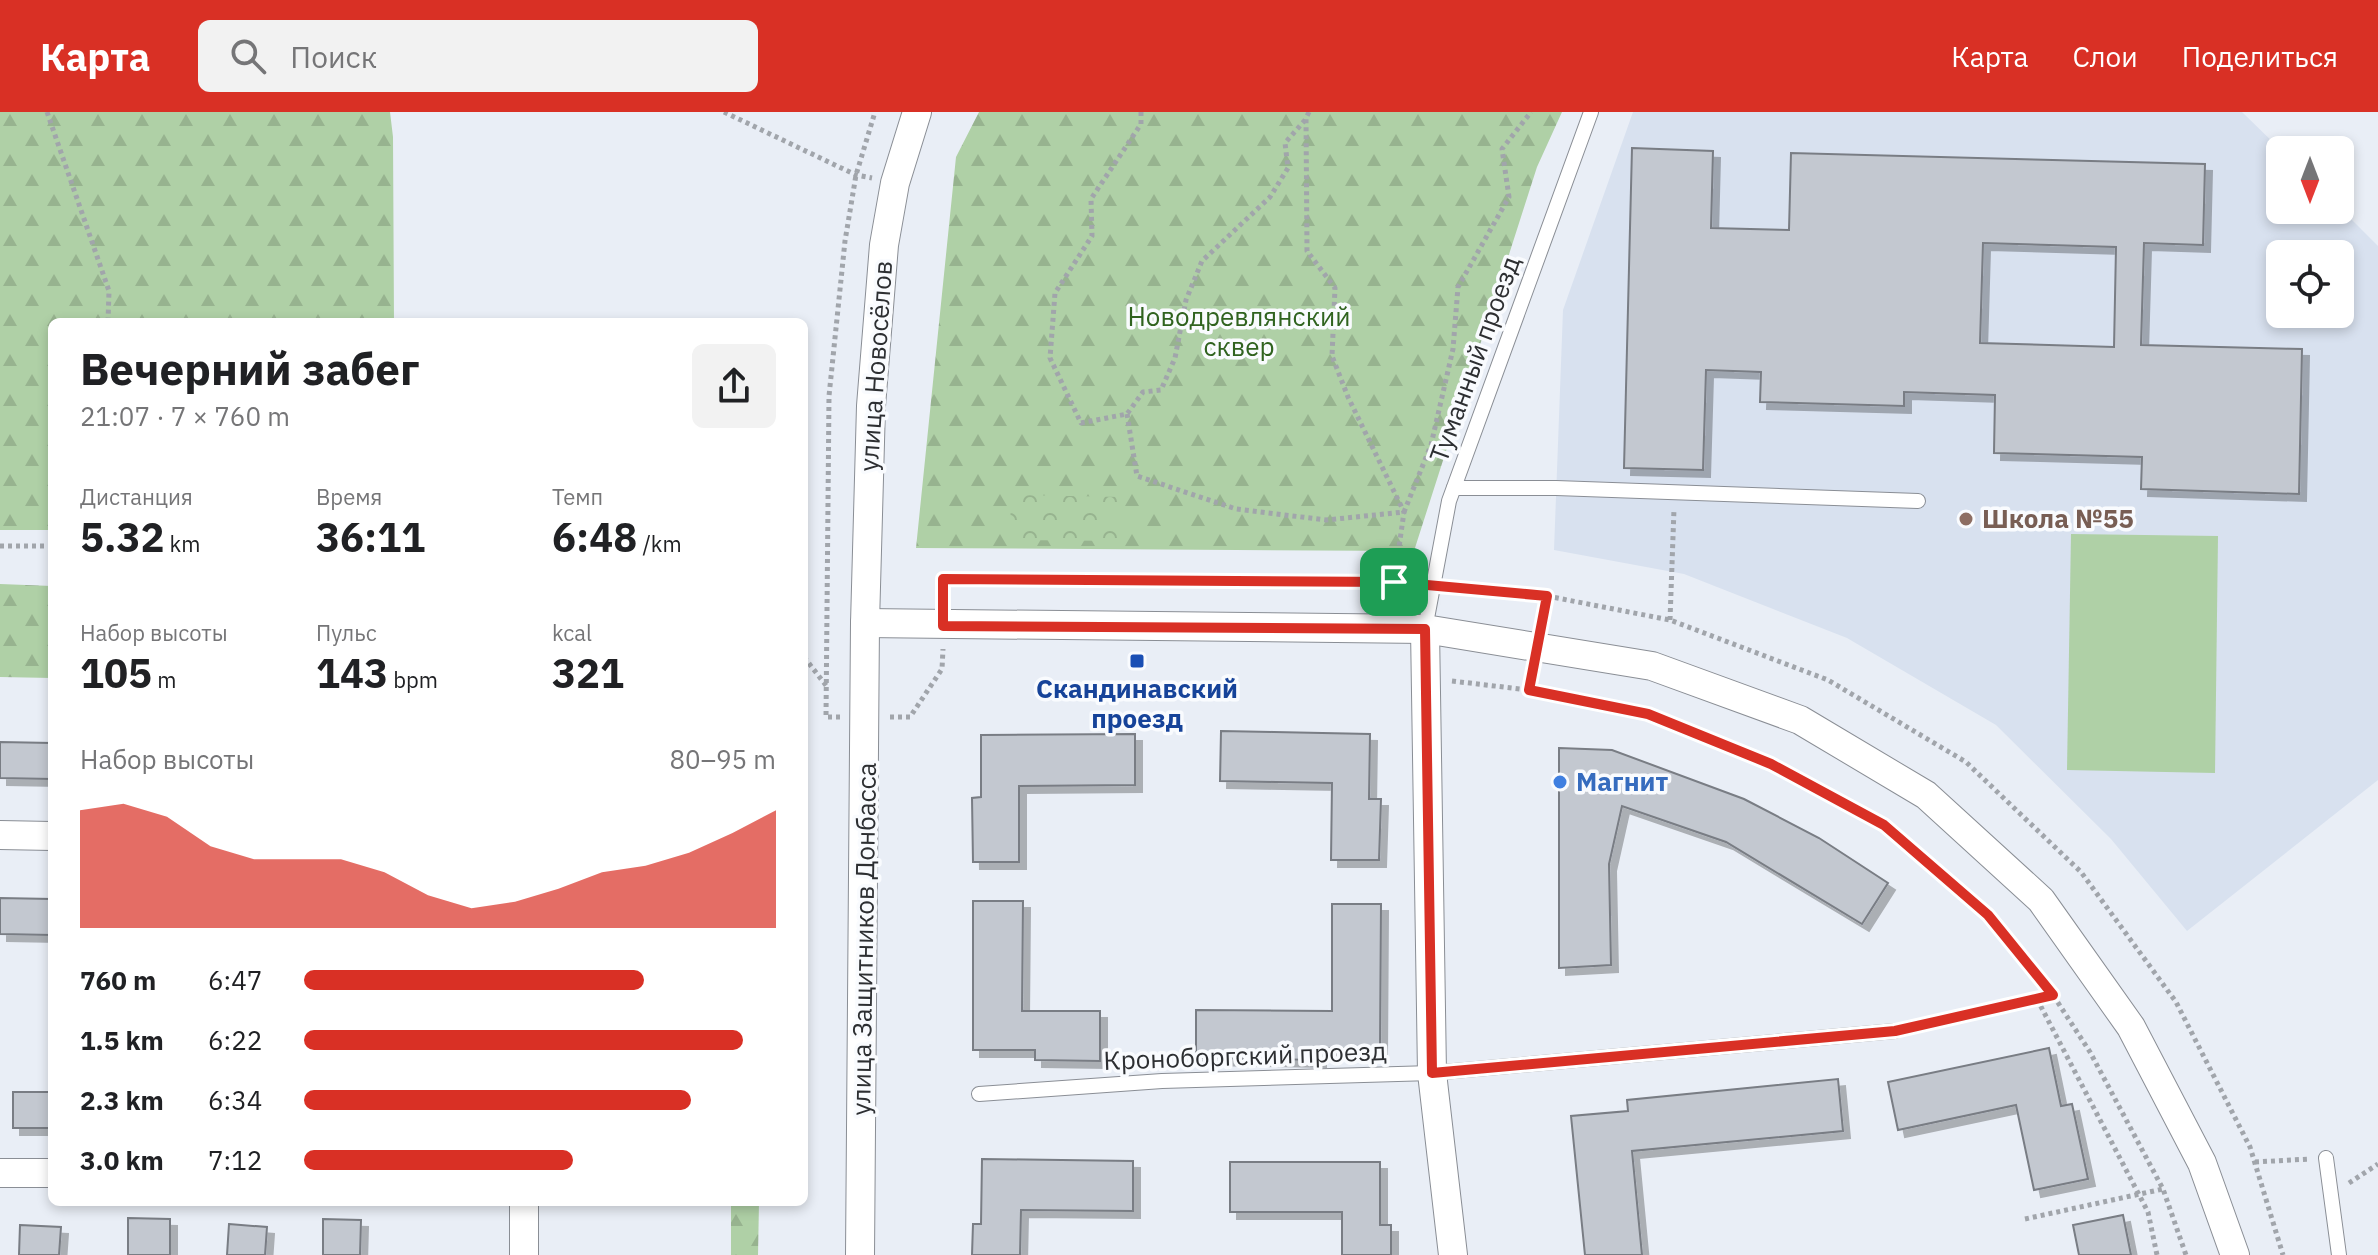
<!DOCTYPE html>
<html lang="ru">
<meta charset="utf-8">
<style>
:root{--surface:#fff;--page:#f2f2f2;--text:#202124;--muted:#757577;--accent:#d93025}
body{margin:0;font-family:"IBM Plex Sans",sans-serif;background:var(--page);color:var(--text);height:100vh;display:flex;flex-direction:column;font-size:30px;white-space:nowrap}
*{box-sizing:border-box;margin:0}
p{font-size:26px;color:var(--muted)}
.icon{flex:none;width:44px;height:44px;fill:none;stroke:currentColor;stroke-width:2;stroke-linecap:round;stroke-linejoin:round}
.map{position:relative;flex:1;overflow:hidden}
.panel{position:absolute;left:48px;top:206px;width:760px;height:888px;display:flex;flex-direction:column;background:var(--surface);border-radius:12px;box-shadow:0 4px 12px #0003}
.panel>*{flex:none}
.needle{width:52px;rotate:180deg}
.controls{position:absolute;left:2266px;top:24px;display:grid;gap:16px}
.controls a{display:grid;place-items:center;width:88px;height:88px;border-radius:12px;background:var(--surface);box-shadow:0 4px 12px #0003;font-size:40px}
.pin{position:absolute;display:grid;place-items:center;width:68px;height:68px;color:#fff;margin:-34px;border-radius:16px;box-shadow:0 4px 12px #0006}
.round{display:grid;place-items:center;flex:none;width:84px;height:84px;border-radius:12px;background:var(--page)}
.summary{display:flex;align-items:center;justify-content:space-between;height:136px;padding:0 32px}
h1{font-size:44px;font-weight:700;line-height:60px}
.metrics{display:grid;grid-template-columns:repeat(3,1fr);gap:12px;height:136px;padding:8px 32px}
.metrics div{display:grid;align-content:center}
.metrics b{font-size:40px;font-weight:700}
.metrics small{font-size:22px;font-weight:400}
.metrics p{font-size:22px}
.chart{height:224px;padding:16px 32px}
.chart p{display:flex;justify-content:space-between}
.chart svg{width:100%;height:144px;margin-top:8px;fill:var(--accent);opacity:.7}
ul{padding:0 32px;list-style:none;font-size:26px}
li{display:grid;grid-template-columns:128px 96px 1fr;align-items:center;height:60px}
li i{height:20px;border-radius:10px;background:var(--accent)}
header{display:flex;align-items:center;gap:48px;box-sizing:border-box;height:112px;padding:0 40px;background:var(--accent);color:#fff}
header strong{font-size:38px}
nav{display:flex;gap:44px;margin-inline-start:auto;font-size:28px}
.search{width:560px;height:72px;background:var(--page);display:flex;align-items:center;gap:20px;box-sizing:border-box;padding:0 28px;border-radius:12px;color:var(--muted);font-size:30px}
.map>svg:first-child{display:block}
</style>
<header>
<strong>Карта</strong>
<div class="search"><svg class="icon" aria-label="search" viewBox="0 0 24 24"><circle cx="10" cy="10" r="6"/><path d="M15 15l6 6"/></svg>Поиск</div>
<nav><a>Карта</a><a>Слои</a><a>Поделиться</a></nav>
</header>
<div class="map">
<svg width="2378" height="1143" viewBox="0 0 2378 1143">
<defs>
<pattern id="forest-firs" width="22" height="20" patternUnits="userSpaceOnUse" patternTransform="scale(2)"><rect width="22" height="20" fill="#afd0a6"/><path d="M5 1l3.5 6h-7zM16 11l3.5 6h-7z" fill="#97b38f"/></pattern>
<pattern id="park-crowns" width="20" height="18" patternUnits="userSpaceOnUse" patternTransform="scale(2)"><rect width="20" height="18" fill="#afd0a6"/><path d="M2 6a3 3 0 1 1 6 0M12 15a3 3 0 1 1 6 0" fill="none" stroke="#97b38f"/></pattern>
<filter id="shadow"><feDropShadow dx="7" dy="7" stdDeviation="0" flood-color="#0004"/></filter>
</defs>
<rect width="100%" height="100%" fill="#e9eef6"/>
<path fill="#d8e1ef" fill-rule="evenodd" d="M1633,0h609l39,38 -1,60 60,-2 38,38v534l-191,151 -76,-92 -115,-114 -149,-87 -163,-64 -130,-24 9,-240zM2280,142h60v60h-60z"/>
<g fill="url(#forest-firs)">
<polygon points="0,0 390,0 393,25 394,210 52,210 52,418 0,418"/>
<polygon points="979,0 1562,0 1537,55 1414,439 916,436 956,45"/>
<polygon points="0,472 52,474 52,566 0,565"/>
<polygon points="731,1090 759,1090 758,1143 731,1143"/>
</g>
<polygon fill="url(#park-crowns)" points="1011,383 1122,385 1122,429 1010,428"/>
<polygon fill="#afd0a6" points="2071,422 2218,424 2215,661 2067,658"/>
<g fill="#c3c8d0" stroke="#797d84" stroke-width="2" fill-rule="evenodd" filter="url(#shadow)">
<path d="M1632,36l81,3 -2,77 78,2 2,-77 414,11 -2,81 -59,-2 -3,102 161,4 -3,145 -158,-5 1,-32 -148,-4 1,-58 -91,-3v14l-144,-4 1,-30 -55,-2 -3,100 -79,-2zM1983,131l133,4 -2,100 -134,-4z"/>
<polygon points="1221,619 1370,622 1369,687 1381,687 1379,748 1331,748 1332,671 1220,669"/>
<polygon points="1135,622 1135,673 1019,674 1019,750 973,750 972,686 981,685 981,623"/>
<polygon points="0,630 52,631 52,667 0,666"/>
<polygon points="1559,636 1612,638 1744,687 1819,726 1888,771 1862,812 1726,730 1622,694 1609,752 1611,853 1559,856"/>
<polygon points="0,786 52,787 52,823 0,822"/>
<polygon points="973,789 1023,789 1022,899 1100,899 1100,949 1035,948 1035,938 973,938"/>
<polygon points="1332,792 1381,792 1380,937 1319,936 1319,948 1196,946 1196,898 1332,899"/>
<polygon points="2049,936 2061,994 2072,992 2088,1067 2034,1078 2016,993 1898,1018 1888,970"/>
<polygon points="1838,967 1843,1019 1632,1039 1642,1143 1585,1143 1571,1004 1628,999 1627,988"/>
<rect x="13" y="980" width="39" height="36"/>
<polygon points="982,1047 1133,1049 1133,1099 1021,1098 1020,1143 972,1143 973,1112 981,1112"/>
<polygon points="1230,1050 1380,1050 1380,1113 1391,1113 1391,1143 1342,1143 1342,1100 1230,1100"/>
<polygon points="2123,1103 2131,1143 2079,1143 2073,1113"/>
<polygon points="128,1106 170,1107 170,1143 128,1143"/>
<polygon points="323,1107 361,1108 360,1143 323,1143"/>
<polygon points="229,1112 267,1115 265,1143 227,1143"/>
<polygon points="20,1113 61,1115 59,1143 19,1143"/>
</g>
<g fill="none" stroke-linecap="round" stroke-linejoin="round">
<g stroke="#8a8e95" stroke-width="16">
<g id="lane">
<polyline points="1454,376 1556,376 1918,389"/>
<polyline points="1425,517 1449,389 1591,0"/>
<polyline points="979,982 1162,969 1432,961 1895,919"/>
<polyline points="2326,1046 2339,1143"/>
</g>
</g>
<g stroke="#8a8e95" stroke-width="30">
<g id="street">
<polyline points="865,511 1425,517 1652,554 1800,608 1926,683 2041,788 2131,915 2202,1051 2235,1143"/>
<polyline points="1425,517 1432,961 1453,1143"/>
<polyline points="0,723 52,724"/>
<polyline points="0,1061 52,1061"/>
<polyline points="524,1143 524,1090"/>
<polyline points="860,1143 865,511 871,294 884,133 895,71 917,0"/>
</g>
</g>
<g stroke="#a1a5ab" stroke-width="5" stroke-dasharray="4 4" stroke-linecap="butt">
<polyline points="47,0 109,179 108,210"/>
<polyline points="724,0 856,63 872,66"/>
<polyline points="1141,0 1141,12 1091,87 1092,124 1055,181 1050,246 1081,311 1127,302 1143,280 1161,278 1175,246 1186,188 1202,149 1270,85 1288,56 1285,31 1306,7"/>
<polyline points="1309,0 1306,6 1307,139 1335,176 1332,244 1348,285 1404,400 1394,470 1416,471"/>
<polyline points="1127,302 1137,364 1236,397 1326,408 1404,400 1431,333 1453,237 1458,175 1509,85 1502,37 1531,0"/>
<polyline points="0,434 52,434"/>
<polyline points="1450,474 1547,484 1541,512"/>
<polyline points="1547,484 1670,508 1828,568 1966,650 2081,760 2176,890 2250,1035 2283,1143"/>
<polyline points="943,487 943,467 1394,470"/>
<polyline points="1670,508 1674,397"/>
<polyline points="804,545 828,576"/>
<polyline points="1452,569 1529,578 1533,557"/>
<polyline points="1529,578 1648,602 1771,652 1884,713 1988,803 2053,883 2090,940 2163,1077 2186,1143"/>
<polyline points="840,605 826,605 829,284 845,129 856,63 875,0"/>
<polyline points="890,605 910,605 942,557 943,537"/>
<polyline points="2037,887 2148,1100 2157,1143"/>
<polyline points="1911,915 2053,883"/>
<polyline points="2255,1050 2310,1047"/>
<polyline points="2349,1071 2378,1052"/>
<polyline points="2025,1107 2163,1077"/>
</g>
<use href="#lane" stroke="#fff" stroke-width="14"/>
<use href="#street" stroke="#fff" stroke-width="28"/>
</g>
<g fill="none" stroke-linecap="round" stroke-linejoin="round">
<g stroke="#fff" stroke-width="16">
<polygon id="route" points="943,467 1394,470 1547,484 1529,578 1648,602 1771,652 1884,713 1988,803 2053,883 1895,919 1432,961 1425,517 943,514"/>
</g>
<use href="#route" stroke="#d93025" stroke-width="10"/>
</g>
<circle fill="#8d6e63" stroke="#f9fbfe" stroke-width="3" cx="1966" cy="407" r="8"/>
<rect fill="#1a4fb4" stroke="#f9fbfe" stroke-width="3" x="1129" y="541" width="16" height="16" rx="4"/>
<circle fill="#3f7fe0" stroke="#f9fbfe" stroke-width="3" cx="1560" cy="670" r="8"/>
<g text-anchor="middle" stroke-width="7" stroke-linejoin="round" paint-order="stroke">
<g font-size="26" fill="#30631f" stroke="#f9fbfe">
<text x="1239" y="214">Новодревлянский<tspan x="1239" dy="30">сквер</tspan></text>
</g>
<g font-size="26" fill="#2d2f32" stroke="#f9fbfe">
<text transform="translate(1475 247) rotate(-70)" y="9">Туманный проезд</text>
<text transform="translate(876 254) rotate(-86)" y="9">улица Новосёлов</text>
<text transform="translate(864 827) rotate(-89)" y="9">улица Защитников Донбасса</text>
<text transform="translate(1245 944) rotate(-2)" y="9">Кроноборгский проезд</text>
</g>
<g font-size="26" font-weight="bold" fill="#785e54" stroke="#f9fbfe" text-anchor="start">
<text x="1982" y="416">Школа №55</text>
</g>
<g font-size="26" font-weight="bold" fill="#164399" stroke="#f9fbfe">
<text x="1137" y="586">Скандинавский<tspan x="1137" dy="30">проезд</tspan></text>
</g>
<g font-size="26" font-weight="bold" fill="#366cbe" stroke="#f9fbfe" text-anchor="start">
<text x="1576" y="679">Магнит</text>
</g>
</g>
</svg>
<div class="controls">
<a><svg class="needle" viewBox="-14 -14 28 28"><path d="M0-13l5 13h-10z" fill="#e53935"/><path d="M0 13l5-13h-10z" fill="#757577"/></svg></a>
<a><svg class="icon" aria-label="locate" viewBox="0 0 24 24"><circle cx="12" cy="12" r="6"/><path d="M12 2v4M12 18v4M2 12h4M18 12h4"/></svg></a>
</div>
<div class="pin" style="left:1394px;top:470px;background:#1e9e55"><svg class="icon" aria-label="arrive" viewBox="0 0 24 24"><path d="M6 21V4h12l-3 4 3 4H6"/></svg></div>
<section class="panel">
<div class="summary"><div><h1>Вечерний забег</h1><p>21:07 · 7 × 760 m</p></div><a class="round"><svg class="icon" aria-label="share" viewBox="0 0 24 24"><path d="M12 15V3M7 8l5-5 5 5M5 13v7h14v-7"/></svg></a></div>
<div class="metrics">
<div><p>Дистанция</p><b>5.32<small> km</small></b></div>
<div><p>Время</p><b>36:11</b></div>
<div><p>Темп</p><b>6:48<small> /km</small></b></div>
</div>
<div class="metrics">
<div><p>Набор высоты</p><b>105<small> m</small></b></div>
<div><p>Пульс</p><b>143<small> bpm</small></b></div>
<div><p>kcal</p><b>321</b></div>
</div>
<div class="chart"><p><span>Набор высоты</span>80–95 m</p>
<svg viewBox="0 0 160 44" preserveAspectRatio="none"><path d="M0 44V8L10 6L20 10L30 19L40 23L50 23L60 23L70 27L80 34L90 38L100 36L110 32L120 27L130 25L140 21L150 15L160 8V44z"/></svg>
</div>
<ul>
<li><b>760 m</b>6:47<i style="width:72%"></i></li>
<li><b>1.5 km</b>6:22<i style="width:93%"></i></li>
<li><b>2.3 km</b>6:34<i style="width:82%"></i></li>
<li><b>3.0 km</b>7:12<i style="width:57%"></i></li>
</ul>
</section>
</div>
